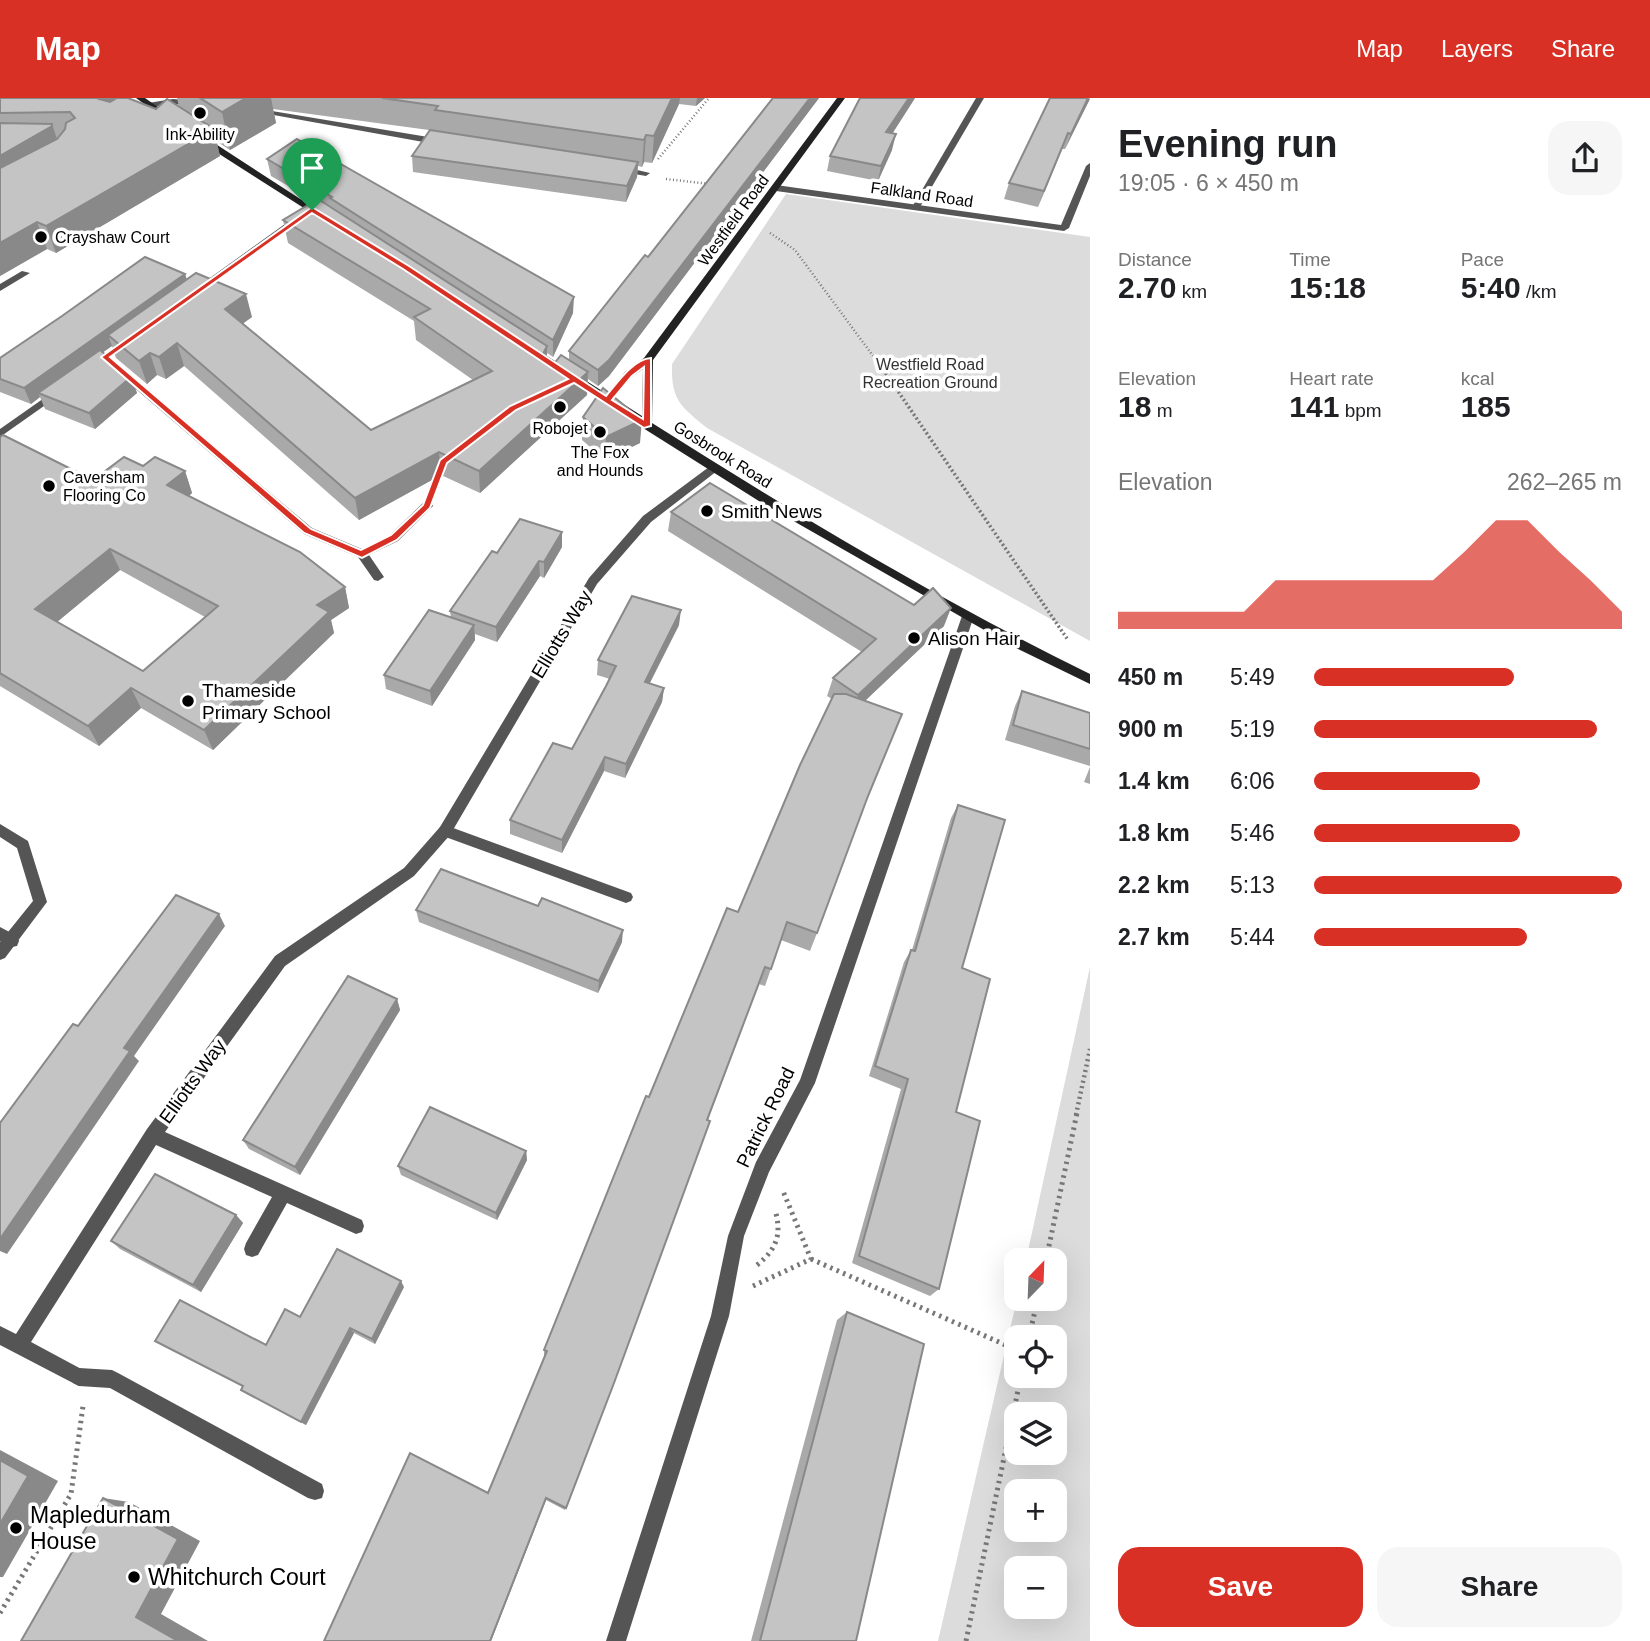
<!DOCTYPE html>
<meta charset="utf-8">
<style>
:root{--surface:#fff;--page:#f6f6f6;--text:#202124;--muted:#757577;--accent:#d93025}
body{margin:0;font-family:Helvetica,sans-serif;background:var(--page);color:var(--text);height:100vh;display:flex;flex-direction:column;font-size:26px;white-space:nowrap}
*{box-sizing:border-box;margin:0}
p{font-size:23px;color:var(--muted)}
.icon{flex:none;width:38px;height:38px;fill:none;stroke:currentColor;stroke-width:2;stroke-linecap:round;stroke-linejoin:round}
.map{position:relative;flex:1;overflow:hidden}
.details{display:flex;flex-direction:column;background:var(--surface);width:560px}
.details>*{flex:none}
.needle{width:46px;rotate:23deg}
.tools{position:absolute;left:1004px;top:1150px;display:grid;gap:14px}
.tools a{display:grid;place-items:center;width:63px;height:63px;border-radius:14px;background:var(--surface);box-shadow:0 7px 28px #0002;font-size:35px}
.pin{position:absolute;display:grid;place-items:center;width:60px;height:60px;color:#fff;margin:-72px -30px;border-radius:50% 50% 50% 0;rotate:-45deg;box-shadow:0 0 7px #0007}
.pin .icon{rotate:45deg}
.round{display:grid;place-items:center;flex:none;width:74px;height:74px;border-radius:21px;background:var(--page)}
.summary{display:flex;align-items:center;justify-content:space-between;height:119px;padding:0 28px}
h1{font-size:38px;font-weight:600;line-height:52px}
.figures{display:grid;grid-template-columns:repeat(3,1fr);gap:10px;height:119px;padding:7px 28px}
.figures div{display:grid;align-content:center}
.figures b{font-size:30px;font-weight:600}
.figures small{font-size:19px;font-weight:400}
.figures p{font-size:19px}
.chart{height:196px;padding:14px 28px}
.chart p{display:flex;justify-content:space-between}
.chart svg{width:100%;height:126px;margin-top:7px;fill:var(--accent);opacity:.7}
.primary-button{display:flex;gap:14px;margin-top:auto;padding:14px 28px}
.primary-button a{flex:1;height:80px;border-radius:21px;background:var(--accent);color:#fff;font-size:28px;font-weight:600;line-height:80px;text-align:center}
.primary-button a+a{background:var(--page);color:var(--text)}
ul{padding:0 28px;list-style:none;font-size:23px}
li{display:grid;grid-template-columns:112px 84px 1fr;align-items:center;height:52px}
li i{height:18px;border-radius:9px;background:var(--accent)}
header{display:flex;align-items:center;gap:42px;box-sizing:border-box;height:98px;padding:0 35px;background:var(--accent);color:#fff}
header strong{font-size:33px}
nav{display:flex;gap:38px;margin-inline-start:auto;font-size:24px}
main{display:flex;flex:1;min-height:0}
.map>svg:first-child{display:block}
</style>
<header>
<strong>Map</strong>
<nav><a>Map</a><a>Layers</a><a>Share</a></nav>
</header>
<main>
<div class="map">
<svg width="1090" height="1543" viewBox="0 0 1090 1543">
<rect width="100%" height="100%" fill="#fff"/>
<g fill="#dcdcdc" fill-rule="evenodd">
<path d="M786,96l304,43v404l-383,-213c-27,-22 -36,-28 -35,-64z"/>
<path d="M1090,869v674h-152l79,-342 38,-1v-38h-29zM1017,1239h38v39h-38zM1017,1316h38v38h-38zM1017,1393h38v39h-38zM1017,1470h38v38h-38z"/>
</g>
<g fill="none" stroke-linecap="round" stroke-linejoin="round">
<g stroke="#777" stroke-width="2.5" stroke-dasharray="1 2.5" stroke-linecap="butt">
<polyline points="658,61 709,0"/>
<polyline points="666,81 710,86"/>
<polyline points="770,135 795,152 879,266"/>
</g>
<polyline stroke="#777" stroke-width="3.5" stroke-dasharray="2 2.5" stroke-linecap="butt" points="878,264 1068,542"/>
<polyline stroke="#777" stroke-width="4.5" stroke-dasharray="2 3.5" stroke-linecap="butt" points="1076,1017 1090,951"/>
<g stroke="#777" stroke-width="5" stroke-dasharray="2.5 4.5" stroke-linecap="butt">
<polyline points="811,1161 1017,1252"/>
<polyline points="1046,1162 1077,1015"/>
<path d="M757,1167c20,-16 25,-31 18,-55"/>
<polyline points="753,1188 811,1161 783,1093"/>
<polyline points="1029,1239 1038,1200"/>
<polyline points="0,1515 71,1396 83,1308"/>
<polyline points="966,1543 1021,1278"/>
</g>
<g fill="#555" fill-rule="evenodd">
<polygon points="976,0 984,0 920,109 913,111 912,109"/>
<polygon points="22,173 30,175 0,193 0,186"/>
<polygon points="445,727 631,795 633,799 631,803 626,805 440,737 438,733 440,729"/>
<polygon points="0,829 17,838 19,843 17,848 12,849 0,843"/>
<polygon points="79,1270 112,1272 118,1275 322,1386 324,1393 322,1400 315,1402 308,1400 110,1290 79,1288 73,1285 70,1279 73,1273"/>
</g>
<g fill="#555" fill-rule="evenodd">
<polygon points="173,1 195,3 199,5 195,7 165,6 137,14 133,12 148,5"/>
<polygon points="254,10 440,41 444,44 440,47 257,14 254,14"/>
<polygon points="1090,65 1090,78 1069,130 1064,133 776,93 772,90 776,87 1061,127 1086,68"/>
<polygon points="620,68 650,75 646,78 617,73 616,71"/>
<polygon points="296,118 303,120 202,194 196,194 196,190"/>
<polygon points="119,268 312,430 362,451 390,437 423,405 431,405 433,408 398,443 369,457 384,479 378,483 374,482 358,459 304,436 115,273 114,271"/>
<polygon points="57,291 61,292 61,296 0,339 0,331"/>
<polygon points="713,366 718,370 717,373 651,424 597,486 450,737 414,778 285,868 165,1034 362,1122 364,1128 362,1134 356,1136 287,1105 258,1157 252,1159 246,1157 244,1151 246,1145 272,1099 156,1047 31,1244 85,1273 88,1279 85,1285 79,1288 73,1285 0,1247 0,1228 16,1236 147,1031 275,858 404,770 440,729 589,480 643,418"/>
<polygon points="968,514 974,518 815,985 769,1074 744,1138 729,1218 626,1543 606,1543 711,1218 728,1138 756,1064 800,982 962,518"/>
<polygon points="0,726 28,743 47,804 5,860 0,862 0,844 33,803 17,750 0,739"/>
</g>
<g fill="#222" fill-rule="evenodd">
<polygon points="136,0 145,0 172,19 165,21"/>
<path d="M837,0h8l-192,262 -1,63c142,90 287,177 438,251v10l-76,-37 -252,-144 -119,-75 -116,-77 9,-2 71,45 18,-22 19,-14zM643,271l-1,47 -28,-18 19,-22z"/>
<polygon points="202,41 208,41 325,117 318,119 202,45"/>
</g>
</g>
<g fill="#a9a9a9" fill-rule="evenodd">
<polygon points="0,0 156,11 179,9 177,0 705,0 696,8 679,6 652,65 644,64 642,69 638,68 637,79 626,104 413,74 412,58 429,32 273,11 276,25 230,52 216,43 220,58 56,155 47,151 0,178"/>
<polygon points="773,0 819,0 609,278 598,288 588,281 587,297 480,395 441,377 359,422 184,268 166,281 157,277 147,286 116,260 112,248 102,254 131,279 137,295 95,331 45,311 40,299 31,306 0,294 0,260 185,176 187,182 252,219 242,226 371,332 473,282 416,242 414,223 288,145 283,122 314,103 271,78 267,61 573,215 553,259 547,255 547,264 553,267 569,262 569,253 648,159"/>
<polygon points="860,0 915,0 892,36 892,52 878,83 827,73 830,58"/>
<polygon points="1090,0 1065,51 1062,51 1038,109 1004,101 1009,85"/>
<polygon points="583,319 640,345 605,362 582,342"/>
<path d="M0,339l93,43 50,-14 42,5 7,22 -3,3 156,91 4,21 -18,12 3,13 -121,117 -72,-42 -42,38 -99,-60zM120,472l85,47 -62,54 -86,-49z"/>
<polygon points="671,414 944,528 865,603 867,701 817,835 810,853 781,842 765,888 759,886 708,1022 565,1412 546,1402 491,1543 325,1543 488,1395 544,1259 544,1252 649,999 738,814 832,601 827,598 833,580 862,554 668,433"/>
<polygon points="562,449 544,480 540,478 497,544 475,536 475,542 432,608 386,591 384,577 451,520 450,513 497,455"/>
<polygon points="679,527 650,585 664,590 662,604 625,680 604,673 562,755 510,736 510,722 572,651 610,581 597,577 598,562"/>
<polygon points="1022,593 1090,615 1090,668 1005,642 1015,608"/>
<polygon points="1090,669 1090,686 1084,684"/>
<polygon points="958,707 962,870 956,1014 939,1191 930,1198 852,1165 901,991 869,978 904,864 911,852 912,852 951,720"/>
<polygon points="416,812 622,844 598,895 419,824"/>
<polygon points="397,901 400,912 300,1077 249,1051 243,1042"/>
<polygon points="526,1053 527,1062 497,1122 401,1077 398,1068"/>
<polygon points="236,1117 243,1125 201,1194 120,1151 111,1143"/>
<polygon points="404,1189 375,1246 354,1235 306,1327 241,1292 243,1288 155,1243 266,1247 300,1219"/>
<polygon points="847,1214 856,1543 751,1543 837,1222"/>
</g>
<g fill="#898989">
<polygon points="100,0 119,0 113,7 99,1"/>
<polygon points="246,0 271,0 276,25 230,52 222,14"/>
<polygon points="672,0 680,0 679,6 652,65 654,38"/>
<polygon points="697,0 705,0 696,8"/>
<polygon points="810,0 819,0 609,278 598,288 598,272"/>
<polygon points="909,0 915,0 883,50 886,34"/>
<polygon points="1088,0 1090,1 1065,51 1071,36"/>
<polygon points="52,26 61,53 0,91 0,58"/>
<polygon points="214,31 220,58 56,155 46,128"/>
<polygon points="1068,35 1062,51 1038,109 1044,93"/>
<polygon points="896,36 892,52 878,83 881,68"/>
<polygon points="646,37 644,64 642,69 644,42"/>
<polygon points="638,64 637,79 626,104 627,88"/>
<polygon points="37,124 47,151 0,178 0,145"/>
<polygon points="185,176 190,192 108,237 112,248 43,297 38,295 40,299 31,306 24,290"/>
<polygon points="246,196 252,219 231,234 225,211"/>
<polygon points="574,199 573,215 553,259 553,242"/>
<polygon points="177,245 184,268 166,281 159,259"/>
<polygon points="547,248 547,271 541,260"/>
<polygon points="150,255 157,277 147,286 139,263"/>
<polygon points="588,274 587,297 480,395 479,373"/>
<polygon points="131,279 137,295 95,331 89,315"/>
<polygon points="642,322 640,345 605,362 606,339"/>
<polygon points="439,354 441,377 359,422 355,400"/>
<polygon points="185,373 192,395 175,410 167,387"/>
<polygon points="562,434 562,449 544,480 544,464"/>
<polygon points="110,451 120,472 46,533 35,511"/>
<polygon points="539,463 540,478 497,544 496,529"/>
<polygon points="345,489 349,510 331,522 334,535 213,652 204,632 317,507"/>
<polygon points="951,510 944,528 852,615 858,597"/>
<polygon points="681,512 679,527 643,598 645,584"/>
<polygon points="474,527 475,542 432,608 430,593"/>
<polygon points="131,590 141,610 99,648 88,628"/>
<polygon points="664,590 662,604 625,680 626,666"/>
<polygon points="605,659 604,673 562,755 562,742"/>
<polygon points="219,816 225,828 134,958 139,963 7,1156 0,1153 0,1141 124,950"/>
<polygon points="623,832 622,844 598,895 599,883"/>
<polygon points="397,901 400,912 300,1077 295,1069"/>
<polygon points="526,1053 527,1062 497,1122 496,1115"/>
<polygon points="236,1117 243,1125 201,1194 193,1187"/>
<polygon points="401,1183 404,1189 375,1246 372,1241"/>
<polygon points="350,1230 354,1235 306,1327 301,1324"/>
<polygon points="0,1352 58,1383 3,1479 0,1479"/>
<polygon points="103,1400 129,1404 200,1443 161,1516 208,1543 178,1543 136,1519"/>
<polygon points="546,1400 546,1402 491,1543 490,1543"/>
</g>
<g fill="#c4c4c4" stroke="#898989" stroke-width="2" fill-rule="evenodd">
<polygon points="0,0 100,0 99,1 110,4 117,0 128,0 156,11 167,1 214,31 46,128 37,124 0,145 0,70 57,41 65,31 66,25 75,20 70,14 0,15"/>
<polygon points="200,0 246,0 222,14"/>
<polygon points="382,0 672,0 654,38 646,37 644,42 435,12 438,8"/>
<polygon points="773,0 810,0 609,262 598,272 569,253 645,157 648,159"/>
<polygon points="860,0 909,0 886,34 896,36 881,68 830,58"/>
<polygon points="1050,0 1088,0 1071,36 1068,35 1044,93 1009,85"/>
<polygon points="0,25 52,26 52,28 0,58"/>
<polygon points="430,32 638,64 627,88 412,58"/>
<polygon points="297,41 574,199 553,242 330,100 332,99 267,61"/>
<polygon points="318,101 547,248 541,260 553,267 561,257 588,274 479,373 439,354 355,400 177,245 159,259 150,255 139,263 108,237 196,175 246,196 225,211 371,332 492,273 414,219 430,211 283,122"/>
<polygon points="145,159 185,176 24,290 0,281 0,260 62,218"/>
<polygon points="100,252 131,279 89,315 38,295"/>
<polygon points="603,290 642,322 606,339 583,319"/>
<path d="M3,337l90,45 31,-23 19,9 12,-9 30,14 -18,14 133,67 45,35 -28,18 12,7 -125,118 -73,-42 -43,38 -88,-53v-236zM110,451l108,57 -75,65 -108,-62z"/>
<polygon points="710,385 914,507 933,490 951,510 858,597 833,580 876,541 671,414"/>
<polygon points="520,421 562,434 544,464 539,463 496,529 450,513 492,453 497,455"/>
<polygon points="632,498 681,512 645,584 664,590 626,666 605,659 562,742 510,722 553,645 572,651 606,588 616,568 598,562"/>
<polygon points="429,512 474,527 430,593 384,577"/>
<polygon points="1022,593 1090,615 1090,651 1013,627"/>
<polygon points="834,596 846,596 902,616 868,698 817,835 787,824 771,871 765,869 707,1022 710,1023 614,1285 566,1410 546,1400 490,1543 324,1543 410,1355 488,1395 547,1253 544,1252 646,998 649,999 727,810 738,814 800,667"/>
<polygon points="958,707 1005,722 962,870 990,881 956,1014 980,1023 939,1191 859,1158 908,981 875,968 911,852 915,853"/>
<polygon points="441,771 538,808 542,800 623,832 599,883 416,812"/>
<polygon points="176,797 219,816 124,950 130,953 0,1141 0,1025 73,926 78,928"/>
<polygon points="348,878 397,901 295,1069 243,1042"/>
<polygon points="430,1009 526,1053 496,1115 398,1068"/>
<polygon points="155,1076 236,1117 193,1187 111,1143"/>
<polygon points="337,1151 401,1183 372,1241 350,1230 301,1324 241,1292 243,1288 155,1243 180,1202 266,1247 285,1211 300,1219"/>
<polygon points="847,1214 924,1246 856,1543 760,1543"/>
<polygon points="0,1362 28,1378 0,1426"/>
<polygon points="103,1400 178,1441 136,1519 178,1543 21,1543"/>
</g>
<path fill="#d93025" stroke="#fff" stroke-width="2" fill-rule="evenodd" d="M312,109l97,59 197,130c11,-13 27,-37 45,-38v68l-7,2 -70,-45 -58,27 -69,53 -17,45 -33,32 -35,18 -58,-25 -203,-176zM312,115l91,56 165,110 -58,27 -70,54 -17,45 -32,30 -30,15 -50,-21 -201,-172zM644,269l-1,52 -31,-19 20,-24z"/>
<g fill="#000" stroke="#fff" stroke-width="2.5">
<circle cx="200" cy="15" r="7"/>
<circle cx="41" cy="139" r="7"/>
<circle cx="560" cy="309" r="7"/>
<circle cx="600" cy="334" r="7"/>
<circle cx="49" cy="388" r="7"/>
<circle cx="707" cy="413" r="7"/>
<circle cx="914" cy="540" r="7"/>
<circle cx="188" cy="603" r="7"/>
<circle cx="16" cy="1430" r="7"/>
<circle cx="134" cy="1479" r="7"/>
</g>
<g text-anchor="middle" stroke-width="7" stroke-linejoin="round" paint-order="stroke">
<g font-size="16" fill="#000" stroke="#fff">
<text x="200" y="42">Ink-Ability</text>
<text x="55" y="145" text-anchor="start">Crayshaw Court</text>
<text x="560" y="336">Robojet</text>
<text x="600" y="360">The Fox<tspan x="600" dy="18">and Hounds</tspan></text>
<text x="63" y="385" text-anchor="start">Caversham<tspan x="63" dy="18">Flooring Co</tspan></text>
</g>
<g font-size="16" fill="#000" stroke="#fff">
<text transform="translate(922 96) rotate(8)" y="6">Falkland Road</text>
<text transform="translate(733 122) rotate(-54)" y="6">Westfield Road</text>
<text transform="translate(723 356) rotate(32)" y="6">Gosbrook Road</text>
</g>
<g font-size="16" fill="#333" stroke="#fff">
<text x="930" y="272">Westfield Road<tspan x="930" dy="18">Recreation Ground</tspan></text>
</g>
<g font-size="19" fill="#000" stroke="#fff" text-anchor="start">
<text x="721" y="420">Smith News</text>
<text x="928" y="547">Alison Hair</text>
<text x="202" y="599">Thameside<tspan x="202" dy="22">Primary School</tspan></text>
</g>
<g font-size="19" fill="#000" stroke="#fff">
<text transform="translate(561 536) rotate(-59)" y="7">Elliotts Way</text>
<text transform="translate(192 983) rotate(-54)" y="7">Elliotts Way</text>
<text transform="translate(765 1019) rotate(-64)" y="7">Patrick Road</text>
</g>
<g font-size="23" fill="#000" stroke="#fff" text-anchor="start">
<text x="30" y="1425">Mapledurham<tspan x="30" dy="26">House</tspan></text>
<text x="148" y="1487">Whitchurch Court</text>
</g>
</g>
</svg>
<div class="tools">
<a><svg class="needle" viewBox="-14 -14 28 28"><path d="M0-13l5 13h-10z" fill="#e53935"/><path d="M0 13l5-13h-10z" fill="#757577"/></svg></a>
<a><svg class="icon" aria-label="locate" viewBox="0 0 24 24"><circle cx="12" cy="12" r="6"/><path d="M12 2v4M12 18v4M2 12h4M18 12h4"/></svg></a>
<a><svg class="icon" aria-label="layers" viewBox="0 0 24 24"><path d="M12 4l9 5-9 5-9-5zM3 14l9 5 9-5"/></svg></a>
<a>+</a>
<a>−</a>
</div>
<div class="pin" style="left:312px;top:112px;background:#1e9e55"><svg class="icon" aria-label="arrive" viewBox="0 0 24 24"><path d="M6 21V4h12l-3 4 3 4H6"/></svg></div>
</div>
<section class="details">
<div class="summary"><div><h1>Evening run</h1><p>19:05 · 6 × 450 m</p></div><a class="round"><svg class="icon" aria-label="share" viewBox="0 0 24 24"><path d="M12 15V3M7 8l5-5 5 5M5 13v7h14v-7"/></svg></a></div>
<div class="figures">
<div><p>Distance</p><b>2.70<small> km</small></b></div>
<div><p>Time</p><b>15:18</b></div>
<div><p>Pace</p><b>5:40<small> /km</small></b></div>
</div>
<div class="figures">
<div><p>Elevation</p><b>18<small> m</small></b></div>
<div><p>Heart rate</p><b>141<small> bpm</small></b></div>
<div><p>kcal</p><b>185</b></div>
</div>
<div class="chart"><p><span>Elevation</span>262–265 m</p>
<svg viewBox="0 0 160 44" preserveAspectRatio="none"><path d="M0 44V38L10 38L20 38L30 38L40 38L50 27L60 27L70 27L80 27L90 27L100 27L110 17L120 6L130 6L140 17L150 27L160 38V44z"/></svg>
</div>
<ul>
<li><b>450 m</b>5:49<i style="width:65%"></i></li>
<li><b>900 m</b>5:19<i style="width:92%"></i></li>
<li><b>1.4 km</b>6:06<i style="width:54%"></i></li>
<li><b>1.8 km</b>5:46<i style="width:67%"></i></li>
<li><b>2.2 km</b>5:13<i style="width:100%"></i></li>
<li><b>2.7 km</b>5:44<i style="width:69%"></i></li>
</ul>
<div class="primary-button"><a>Save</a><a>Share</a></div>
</section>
</main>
